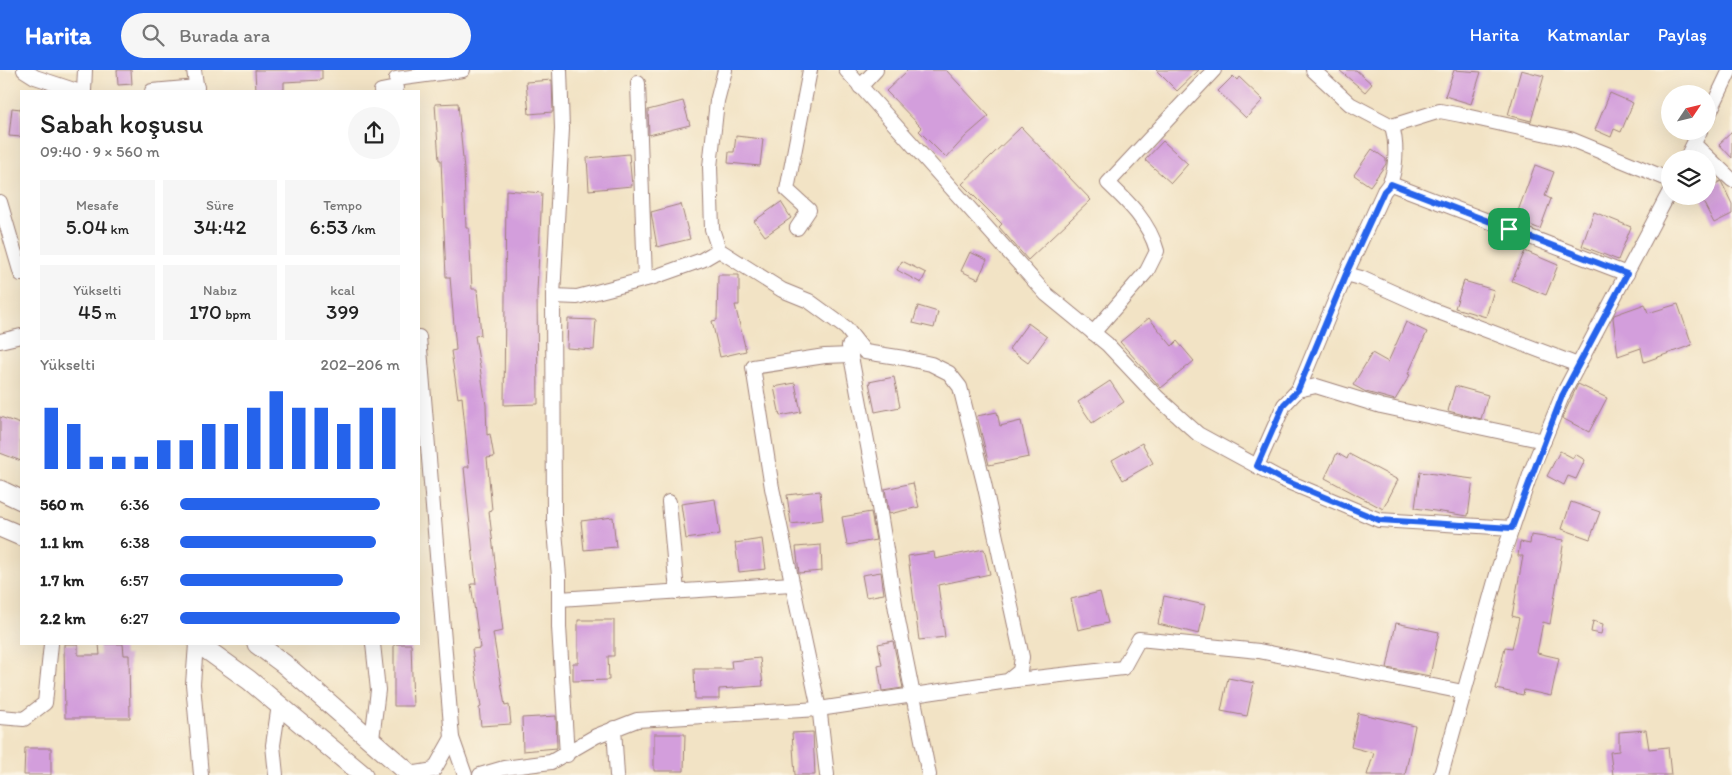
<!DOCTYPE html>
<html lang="tr">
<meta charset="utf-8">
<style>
:root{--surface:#fff;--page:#f6f6f6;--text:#222;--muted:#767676;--accent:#2563eb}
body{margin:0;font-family:Itim,sans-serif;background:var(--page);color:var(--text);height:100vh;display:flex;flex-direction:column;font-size:19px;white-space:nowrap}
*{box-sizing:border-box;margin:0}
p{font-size:16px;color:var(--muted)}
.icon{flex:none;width:28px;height:28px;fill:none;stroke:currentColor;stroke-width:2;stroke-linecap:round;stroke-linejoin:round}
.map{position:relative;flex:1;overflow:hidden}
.panel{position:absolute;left:20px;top:20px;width:400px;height:555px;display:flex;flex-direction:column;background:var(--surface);border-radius:0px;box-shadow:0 5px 20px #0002}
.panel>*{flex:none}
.needle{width:32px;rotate:55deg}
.controls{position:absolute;left:1661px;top:15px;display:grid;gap:10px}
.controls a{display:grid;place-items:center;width:55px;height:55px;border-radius:50%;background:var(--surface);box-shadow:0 5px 20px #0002;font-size:25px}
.pin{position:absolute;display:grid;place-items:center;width:42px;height:42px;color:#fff;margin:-21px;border-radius:10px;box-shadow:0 2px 8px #0006}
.round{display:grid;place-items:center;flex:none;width:52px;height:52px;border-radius:26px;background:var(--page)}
.summary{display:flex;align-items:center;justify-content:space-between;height:85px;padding:0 20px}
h1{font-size:28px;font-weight:600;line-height:38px}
.metrics{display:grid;grid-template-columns:repeat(3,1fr);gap:8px;height:85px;padding:5px 20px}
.metrics div{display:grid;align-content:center;border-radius:0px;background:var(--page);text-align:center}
.metrics b{font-size:21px;font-weight:600}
.metrics small{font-size:14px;font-weight:400}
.metrics p{font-size:14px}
.chart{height:140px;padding:10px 20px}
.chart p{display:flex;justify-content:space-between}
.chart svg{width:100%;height:90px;margin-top:5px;stroke:var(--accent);stroke-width:6}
ul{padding:0 20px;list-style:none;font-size:16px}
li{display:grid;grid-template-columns:80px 60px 1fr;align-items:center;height:38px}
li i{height:12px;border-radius:6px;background:var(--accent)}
header{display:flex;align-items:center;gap:30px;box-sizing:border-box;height:70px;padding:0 25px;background:var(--accent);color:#fff}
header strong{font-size:24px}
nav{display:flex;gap:28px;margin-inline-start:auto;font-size:18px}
.search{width:350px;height:45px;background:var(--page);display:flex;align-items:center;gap:12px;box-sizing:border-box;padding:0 18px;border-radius:28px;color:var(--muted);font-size:19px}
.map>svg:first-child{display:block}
</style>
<header>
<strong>Harita</strong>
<div class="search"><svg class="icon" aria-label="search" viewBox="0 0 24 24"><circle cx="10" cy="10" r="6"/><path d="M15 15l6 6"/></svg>Burada ara</div>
<nav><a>Harita</a><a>Katmanlar</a><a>Paylaş</a></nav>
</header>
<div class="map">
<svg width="1732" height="705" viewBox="0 0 1732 705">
<rect width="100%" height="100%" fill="#fcf5e5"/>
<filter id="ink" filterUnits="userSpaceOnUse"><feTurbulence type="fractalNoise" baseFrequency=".02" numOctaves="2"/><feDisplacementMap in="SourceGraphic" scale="10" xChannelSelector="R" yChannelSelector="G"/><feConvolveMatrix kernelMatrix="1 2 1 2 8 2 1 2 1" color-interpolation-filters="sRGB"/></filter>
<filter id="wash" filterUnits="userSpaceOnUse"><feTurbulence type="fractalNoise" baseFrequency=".0096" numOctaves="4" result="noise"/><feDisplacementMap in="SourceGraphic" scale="20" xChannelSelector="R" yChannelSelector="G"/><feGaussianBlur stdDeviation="1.12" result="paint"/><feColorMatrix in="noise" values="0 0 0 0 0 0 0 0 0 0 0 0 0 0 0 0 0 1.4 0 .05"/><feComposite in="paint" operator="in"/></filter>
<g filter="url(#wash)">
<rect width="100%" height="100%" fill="#f2e3c5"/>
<g id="blocks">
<g fill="#d39edc">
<polygon points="117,0 131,0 132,14 118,15"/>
<polygon points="255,0 322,0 322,10 284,12 284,20 256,21"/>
<polygon points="908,0 946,0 989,46 966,66 946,88 919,61 922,58 886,21"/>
<polygon points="1156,0 1199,0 1177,21"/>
<polygon points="1339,0 1356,0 1372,14 1365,22"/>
<polygon points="1454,0 1481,2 1471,34 1445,26"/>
<polygon points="1521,0 1544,6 1531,51 1508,45"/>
<polygon points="1233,6 1237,10 1239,7 1263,30 1246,48 1218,21"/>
<polygon points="552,10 553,42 529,44 526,12"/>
<polygon points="1610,23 1633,33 1621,62 1614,59 1611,67 1595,60"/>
<polygon points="683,31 690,55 649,65 648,40"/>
<polygon points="458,33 464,100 466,158 469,158 472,219 477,219 481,265 475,266 486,335 487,365 490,364 494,387 487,388 492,440 489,441 503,561 493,563 505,636 509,635 511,654 481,656 479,638 481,637 472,579 480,578 471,514 476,514 464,397 469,397 462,327 458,328 451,281 456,280 450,207 446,207 441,90 439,90 435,34"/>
<polygon points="12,38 21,39 21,67 9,66"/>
<polygon points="1021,57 1091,130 1028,190 999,157 1002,154 962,114"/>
<polygon points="1732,62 1732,88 1719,74"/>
<polygon points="736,66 763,69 760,96 728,93 729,82 734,82"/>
<polygon points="1163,71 1188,94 1171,113 1145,90"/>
<polygon points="1372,79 1386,89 1386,94 1370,116 1354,105"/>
<polygon points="629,84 632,116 589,120 587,88"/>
<polygon points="1535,95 1554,102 1545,126 1551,129 1540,159 1515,149"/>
<polygon points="1721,111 1732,134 1732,144 1714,153 1700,126 1708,126 1708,118"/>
<polygon points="506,120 542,123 537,222 538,334 504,335"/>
<polygon points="781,132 791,148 765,166 754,151"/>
<polygon points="681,134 690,169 657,177 651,142"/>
<polygon points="1594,142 1631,157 1618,190 1582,176"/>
<polygon points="1525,181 1558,195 1546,225 1512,211"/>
<polygon points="970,182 987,190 978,209 961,201"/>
<polygon points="902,191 926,203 921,213 897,200"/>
<polygon points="718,205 739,205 739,235 735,235 746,281 720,287 712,251 717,250"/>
<polygon points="1464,211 1494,220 1486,247 1455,238"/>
<polygon points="1645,234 1648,243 1678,234 1692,275 1644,292 1641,278 1618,286 1613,248 1614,245"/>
<polygon points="918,236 938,242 934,258 913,253"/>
<polygon points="1149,248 1172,276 1177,271 1194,291 1161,318 1120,272"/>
<polygon points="568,249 596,250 594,280 567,278"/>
<polygon points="1406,252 1427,262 1408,304 1410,305 1395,330 1366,322 1353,315 1372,283 1388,292"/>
<polygon points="1028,253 1047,267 1028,293 1009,279"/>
<polygon points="894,307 900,337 875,342 869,312"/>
<polygon points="1110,311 1124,332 1092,353 1078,332"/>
<polygon points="795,313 801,342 780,346 774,317"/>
<polygon points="1578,314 1607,328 1589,362 1562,348"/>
<polygon points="1455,316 1488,325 1481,349 1448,341"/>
<polygon points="997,342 1000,356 1021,351 1029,387 989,395 977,346"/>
<polygon points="0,347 21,354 21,391 0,383"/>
<polygon points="1142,373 1153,393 1123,410 1112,390"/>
<polygon points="1560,381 1573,388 1575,384 1585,390 1576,409 1568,406 1564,415 1547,406"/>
<polygon points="1337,383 1347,389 1349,384 1398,410 1383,439 1325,408"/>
<polygon points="1420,402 1473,409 1468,446 1415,438"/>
<polygon points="913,413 919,437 889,444 885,419"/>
<polygon points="820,421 823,450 791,454 787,425"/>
<polygon points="715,429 720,464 686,469 681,434"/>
<polygon points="1571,432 1600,442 1590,469 1562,459"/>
<polygon points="871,442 876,470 847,475 842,447"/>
<polygon points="613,447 616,477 584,480 581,451"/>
<polygon points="1531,465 1564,470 1550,554 1543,552 1537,583 1559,588 1551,626 1524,620 1523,625 1496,619 1505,577 1512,578 1519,548 1512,546 1523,486 1518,486 1520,472 1530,474"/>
<polygon points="762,469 766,499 739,502 735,473"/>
<polygon points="821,475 822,501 799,503 796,477"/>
<polygon points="984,479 990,504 938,515 945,567 919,570 908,486 934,482 935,489"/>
<polygon points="881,502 884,524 866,527 862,505"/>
<polygon points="1100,522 1108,553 1078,560 1071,529"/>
<polygon points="1164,526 1205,535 1199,564 1158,554"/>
<polygon points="578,550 614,550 614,586 608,586 609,610 573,611 573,593 578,593"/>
<polygon points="1593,551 1603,554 1601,564 1591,562"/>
<polygon points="1396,553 1439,562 1430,606 1387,598"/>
<polygon points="893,571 903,618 882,621 878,596 882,595 878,574"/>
<polygon points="64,574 78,574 78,585 100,585 99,574 123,574 124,585 129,585 130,648 65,648"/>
<polygon points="394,574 411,574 413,636 394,636"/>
<polygon points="760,588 763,616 719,619 719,629 695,629 694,599 732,599 731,591"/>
<polygon points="1228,608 1254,613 1247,646 1221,641"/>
<polygon points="1358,643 1415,656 1405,705 1367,705 1374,683 1351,677"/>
<polygon points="556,646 557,678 523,681 522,648"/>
<polygon points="1646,660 1649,679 1668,677 1671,705 1613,705 1610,682 1619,681 1619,662"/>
<polygon points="813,662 815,705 795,705 792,663"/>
<polygon points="654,664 685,664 684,701 654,701"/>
<polygon points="25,678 51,678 51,705 24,705"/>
</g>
</g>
</g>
<g filter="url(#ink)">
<use href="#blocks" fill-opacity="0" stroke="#9e8178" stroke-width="1"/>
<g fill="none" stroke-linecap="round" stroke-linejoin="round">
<g stroke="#9e8178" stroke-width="16">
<g id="minor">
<polyline points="24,0 35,7 77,21"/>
<polyline points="194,0 197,21"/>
<polyline points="560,0 562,59 553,226 554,450 559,506 559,557 567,685"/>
<polyline points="846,0 1046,224 1107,274 1158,328 1198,364 1279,408 1379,450 1512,458"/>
<polyline points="1313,0 1350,34 1392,56 1440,41 1461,45 1570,69 1670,110"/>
<polyline points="396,9 463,0"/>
<polyline points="638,13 645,209"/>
<polyline points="860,17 876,0"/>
<polyline points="84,21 85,0"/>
<polyline points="152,21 197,17"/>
<polyline points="381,21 396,18"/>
<polyline points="1708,46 1730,0"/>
<polyline points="1694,74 1732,110"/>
<polyline points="1686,89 1700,61"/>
<polyline points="1391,114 1627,204"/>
<polyline points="0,132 21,204"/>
<polyline points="797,158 809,140 787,120 810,0"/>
<polyline points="1346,204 1361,208 1428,238 1578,295"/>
<polyline points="553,226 577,227 654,207 702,190 719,180"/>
<path d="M1093,263l54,-62 10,-20c-8,-29 -28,-48 -49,-68l106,-113"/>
<polyline points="419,267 452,668 465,705"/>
<polyline points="0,271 21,266"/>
<polyline points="849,276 875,413 896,540 929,705"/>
<path d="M1298,320l48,-116 38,-83c14,-14 13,-47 8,-65"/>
<polyline points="1257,396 1284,335 1298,320 1316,316 1381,336 1544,371"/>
<polyline points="669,432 677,522"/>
<polyline points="559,529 792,514"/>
<polyline points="196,574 193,614 201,705"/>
<polyline points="1008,611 1123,598 1139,569 1259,581 1463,622"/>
<polyline points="0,647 24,649 45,633 51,574"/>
<polyline points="614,658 617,705"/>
<polyline points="372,669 378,620 373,574"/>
<polyline points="410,704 434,700 452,668"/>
<polyline points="276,705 273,675 279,635"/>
<polyline points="480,705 504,698 551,692 596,666 637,650 819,639 1008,611 1020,601 1022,587 984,413 960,317 949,303 931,294 904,288 865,282 846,258 809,231 782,220 719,180 712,159 710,97 717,31 725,0"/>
<polyline points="827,705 820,644 772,418 753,297 825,286 851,285"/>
<polyline points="1441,705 1499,497 1532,399 1562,326 1670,121"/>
</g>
</g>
<g stroke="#9e8178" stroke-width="21">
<g id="highway">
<polyline points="0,420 21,430"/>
<polyline points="0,457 21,466"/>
<polyline points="199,574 249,610 363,705"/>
<polyline points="257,574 284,594 411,705"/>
</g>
</g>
<use href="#minor" stroke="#fff" stroke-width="14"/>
<use href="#highway" stroke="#fff" stroke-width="19"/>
</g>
</g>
<g fill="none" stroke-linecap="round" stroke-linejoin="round" filter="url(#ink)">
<g stroke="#fff" stroke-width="10">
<polygon id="route" points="1391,114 1627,204 1562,326 1512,458 1379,450 1279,408 1257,396 1284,334 1298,320 1346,204 1384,121"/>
</g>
<use href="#route" stroke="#2563eb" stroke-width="6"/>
</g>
</svg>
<div class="controls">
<a><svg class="needle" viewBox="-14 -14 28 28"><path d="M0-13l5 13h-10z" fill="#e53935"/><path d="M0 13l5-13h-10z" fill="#767676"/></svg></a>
<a><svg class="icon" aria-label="layers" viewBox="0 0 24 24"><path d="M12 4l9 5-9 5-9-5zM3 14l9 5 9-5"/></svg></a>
</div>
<div class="pin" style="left:1509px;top:159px;background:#1e9e55"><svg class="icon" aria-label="arrive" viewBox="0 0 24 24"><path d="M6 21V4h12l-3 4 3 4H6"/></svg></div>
<section class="panel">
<div class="summary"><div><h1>Sabah koşusu</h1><p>09:40 · 9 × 560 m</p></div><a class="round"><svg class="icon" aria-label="share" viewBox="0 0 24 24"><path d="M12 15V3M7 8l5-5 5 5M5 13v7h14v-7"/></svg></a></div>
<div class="metrics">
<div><p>Mesafe</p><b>5.04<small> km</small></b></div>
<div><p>Süre</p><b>34:42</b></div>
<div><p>Tempo</p><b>6:53<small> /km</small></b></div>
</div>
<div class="metrics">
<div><p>Yükselti</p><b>45<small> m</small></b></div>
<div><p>Nabız</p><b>170<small> bpm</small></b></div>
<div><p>kcal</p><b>399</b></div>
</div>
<div class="chart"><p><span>Yükselti</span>202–206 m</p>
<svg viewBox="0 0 160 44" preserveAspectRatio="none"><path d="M5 44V14M15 44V22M25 44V38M35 44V38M45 44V38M55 44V30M65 44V30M75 44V22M85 44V22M95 44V14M105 44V6M115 44V14M125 44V14M135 44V22M145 44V14M155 44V14"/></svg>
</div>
<ul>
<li><b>560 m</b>6:36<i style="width:91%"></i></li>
<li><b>1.1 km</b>6:38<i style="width:89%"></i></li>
<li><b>1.7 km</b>6:57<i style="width:74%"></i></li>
<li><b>2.2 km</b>6:27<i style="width:100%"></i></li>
</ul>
</section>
</div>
